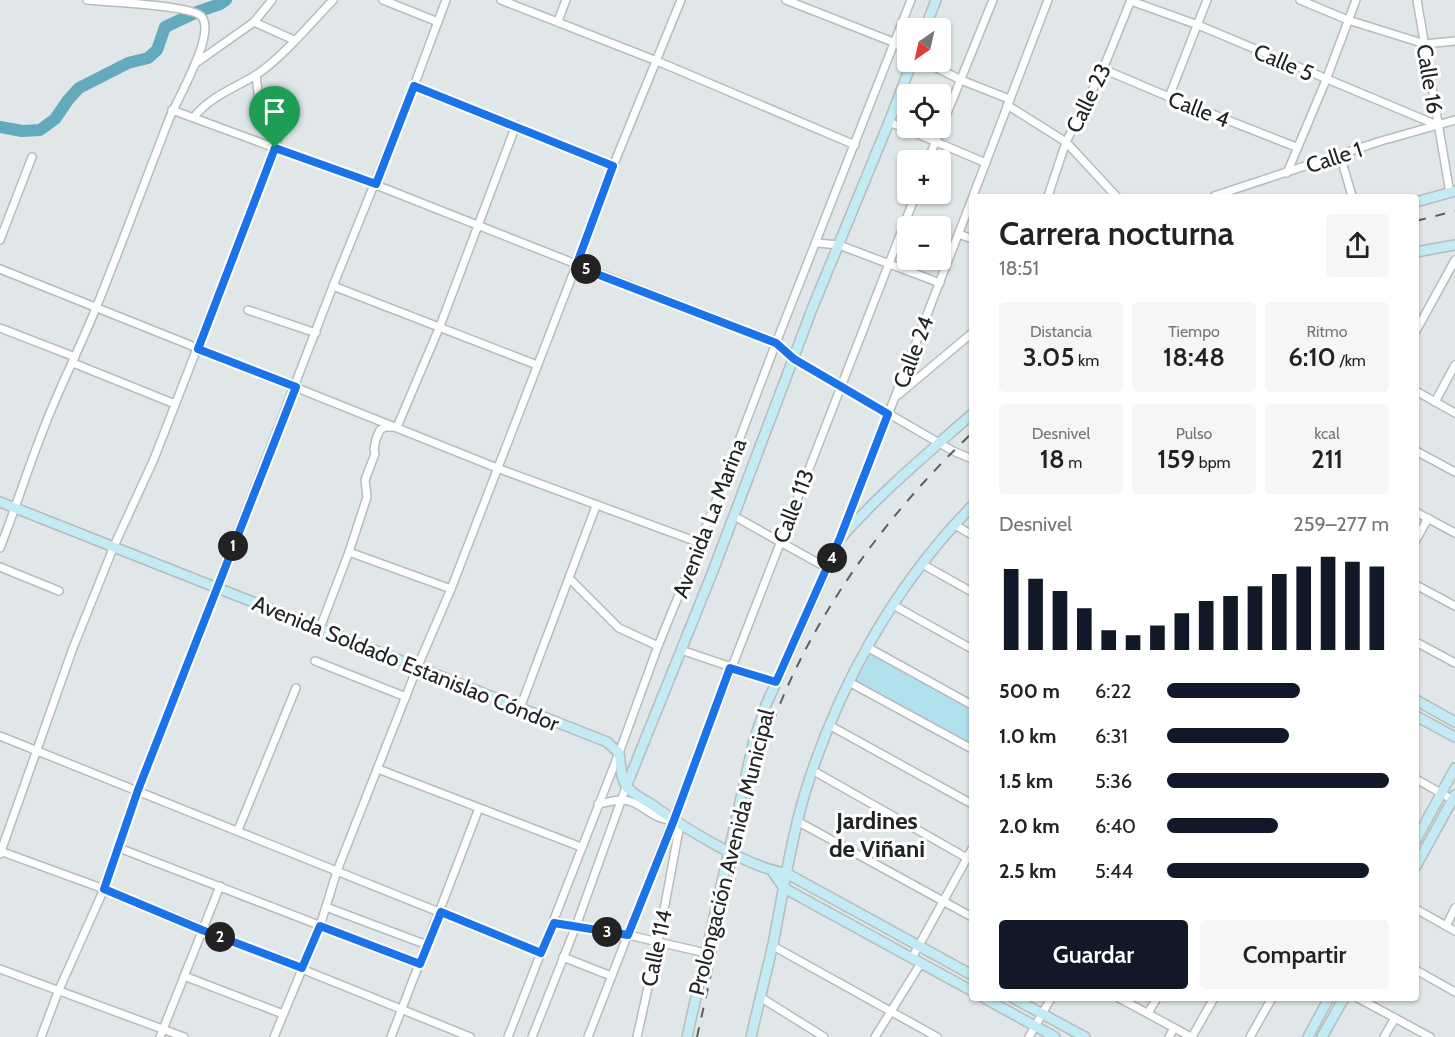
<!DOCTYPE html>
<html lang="es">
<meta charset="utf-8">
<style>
:root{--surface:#fff;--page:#f6f6f6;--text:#222;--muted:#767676;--accent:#111827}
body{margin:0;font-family:Cabin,sans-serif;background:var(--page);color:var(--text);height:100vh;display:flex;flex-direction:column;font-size:22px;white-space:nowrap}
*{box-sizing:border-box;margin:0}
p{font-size:20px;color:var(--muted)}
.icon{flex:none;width:33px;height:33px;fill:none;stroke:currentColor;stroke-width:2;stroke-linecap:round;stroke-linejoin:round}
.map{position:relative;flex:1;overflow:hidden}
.panel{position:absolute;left:969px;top:194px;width:450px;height:807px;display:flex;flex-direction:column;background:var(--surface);border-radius:6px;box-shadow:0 2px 4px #0004}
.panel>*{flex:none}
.needle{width:39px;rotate:214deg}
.tools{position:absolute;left:897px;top:18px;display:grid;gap:12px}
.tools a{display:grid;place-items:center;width:54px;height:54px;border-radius:6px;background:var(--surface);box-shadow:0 2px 4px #0004;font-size:30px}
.pin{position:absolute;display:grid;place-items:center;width:51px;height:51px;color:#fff;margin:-62px -26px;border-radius:50% 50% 50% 0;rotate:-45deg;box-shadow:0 0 6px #0007}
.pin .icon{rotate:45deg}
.km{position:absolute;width:30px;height:30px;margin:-15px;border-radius:50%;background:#222;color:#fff;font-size:16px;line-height:30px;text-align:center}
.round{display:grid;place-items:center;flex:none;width:63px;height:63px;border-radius:6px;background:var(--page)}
.summary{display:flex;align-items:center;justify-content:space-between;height:102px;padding:0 30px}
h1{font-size:33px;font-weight:600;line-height:45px}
.figures{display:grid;grid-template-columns:repeat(3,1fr);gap:9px;height:102px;padding:6px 30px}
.figures div{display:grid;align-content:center;border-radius:6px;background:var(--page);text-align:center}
.figures b{font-size:26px;font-weight:600}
.figures small{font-size:16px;font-weight:400}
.figures p{font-size:16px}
.chart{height:168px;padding:12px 30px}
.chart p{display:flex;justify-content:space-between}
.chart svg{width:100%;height:108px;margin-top:6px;stroke:var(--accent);stroke-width:6}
.primary-button{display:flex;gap:12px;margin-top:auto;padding:12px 30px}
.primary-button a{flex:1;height:69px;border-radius:6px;background:var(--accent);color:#fff;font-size:24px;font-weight:600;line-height:69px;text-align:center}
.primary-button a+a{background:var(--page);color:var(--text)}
ul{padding:0 30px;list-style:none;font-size:20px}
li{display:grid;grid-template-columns:96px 72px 1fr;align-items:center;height:45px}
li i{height:15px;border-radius:8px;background:var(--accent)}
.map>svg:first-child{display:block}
</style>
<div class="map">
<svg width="1455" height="1037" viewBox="0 0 1455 1037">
<rect width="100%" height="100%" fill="#e1e7e8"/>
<polygon fill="#b2e1ee" points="871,654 972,710 972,746 855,682"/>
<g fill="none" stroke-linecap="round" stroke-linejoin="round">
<polyline stroke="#64aabd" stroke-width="12" points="0,127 22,131 40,130 55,119 68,100 79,88 128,63 148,58 157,50 165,27 197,12 220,4 226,0"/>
<g stroke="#b6bcbd" stroke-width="10">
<g id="street">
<polyline points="383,0 438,22"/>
<polyline points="501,0 657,61 855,145"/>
<polyline points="786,0 893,42 908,52"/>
<polyline points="1300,0 1348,20 1425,44 1455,41"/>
<polyline points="1417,0 1450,193"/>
<polyline points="1131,1 1198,25 1437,125"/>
<polyline points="558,21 566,0"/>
<polyline points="254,22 272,0"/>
<polyline points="925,62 961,80 1009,99"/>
<polyline points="196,63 254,22 294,40"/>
<polyline points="1103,69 1169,97 1296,147"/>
<polyline points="414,86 613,166"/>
<polyline points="1169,97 1207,0"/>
<polyline points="1007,105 1066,142 1116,196"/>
<polyline points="172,110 376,185 776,343 794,359 953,451 972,459"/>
<path d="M194,117c15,-20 41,-29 62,-42 25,-16 56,-53 77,-75"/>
<polyline points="889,122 986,163"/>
<polyline points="1340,155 1352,196"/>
<polyline points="928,160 993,0"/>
<polyline points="1287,173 1326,80 1356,0"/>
<polyline points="973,196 1048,0"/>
<polyline points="1048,196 1066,142 1103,69 1131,0"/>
<polyline points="1214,196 1381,141 1455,120"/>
<polyline points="959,234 972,239"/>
<polyline points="0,240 32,157"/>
<polyline points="817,243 839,245 940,283"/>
<polyline points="0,269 497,468 700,543"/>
<polyline points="333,286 537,365"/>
<polyline points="248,310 316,333"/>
<polyline points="0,328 75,357"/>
<polyline points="1416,331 1455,260"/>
<polyline points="73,363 175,404"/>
<polyline points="1416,391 1455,413"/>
<polyline points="898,395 972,333"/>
<polyline points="1435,402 1455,365"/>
<polyline points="1416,451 1455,472"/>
<polyline points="1416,512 1455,533"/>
<polyline points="734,516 827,568"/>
<polyline points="955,525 972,535"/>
<polyline points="842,533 972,199"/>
<polyline points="1416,540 1428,518"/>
<path d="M0,548c15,-38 27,-77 42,-115 16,-43 37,-83 54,-125 25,-62 48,-124 72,-186 8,-22 48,-86 34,-105 -8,-12 -97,-15 -115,-17"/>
<polyline points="349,552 451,589"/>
<polyline points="922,564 972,592"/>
<polyline points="0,567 59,591"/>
<polyline points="569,578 619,628 658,646"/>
<polyline points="1416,585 1455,606"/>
<polyline points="893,605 972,649"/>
<polyline points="320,628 349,552 367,497 365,480 375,454 374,449 376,439 380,430 385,427 397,427 440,326 516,125"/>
<polyline points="1416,642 1455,663"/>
<polyline points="867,647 972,705"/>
<polyline points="681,650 776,682"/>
<polyline points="315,661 406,697"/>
<polyline points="849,682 972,749"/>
<polyline points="520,708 596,506"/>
<polyline points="829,725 972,804"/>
<polyline points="0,736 541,953"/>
<polyline points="378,769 581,847"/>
<polyline points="812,770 967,858"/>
<polyline points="1416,779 1455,801"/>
<path d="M598,804c8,-1 16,-4 24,-4 19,0 31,22 52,20"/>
<polyline points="797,821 972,917"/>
<polyline points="238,830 296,688"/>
<polyline points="119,848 420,964"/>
<polyline points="0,851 104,889 470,1037"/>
<polyline points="0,854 73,648 114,546 154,459 275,148 282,125 281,120 265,108 259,100 256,75"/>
<polyline points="326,907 427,945"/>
<polyline points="1416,909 1455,931"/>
<polyline points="554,923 628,935 706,953"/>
<polyline points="1446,926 1455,908"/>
<polyline points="773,946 937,1037"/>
<polyline points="563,957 611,976"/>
<polyline points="912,958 972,849"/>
<polyline points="0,969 184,1037"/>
<polyline points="1416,970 1455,992"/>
<polyline points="184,976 283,1014"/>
<polyline points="760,997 824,1037"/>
<polyline points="1119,998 1191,1037"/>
<polyline points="1358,998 1430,1037"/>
<polyline points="1148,1013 1157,998"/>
<polyline points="41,1037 58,992 104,889 138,790 333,286 414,86 446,0"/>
<polyline points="160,1037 220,886"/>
<polyline points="274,1037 320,926 337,871 417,668 451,589 576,266 602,193 681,0"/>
<polyline points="391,1037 479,808"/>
<polyline points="508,1037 619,753 658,646 700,543 776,343 911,0"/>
<polyline points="532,1037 576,926 626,787"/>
<polyline points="588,1037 916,194"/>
<polyline points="637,1037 658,942 680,824"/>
<polyline points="875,1037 921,963"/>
<polyline points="1029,1037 1051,998"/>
<polyline points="1169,1037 1174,1028"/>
<polyline points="1192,1037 1214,998"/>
<polyline points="1250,1037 1272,998"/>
<polyline points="1384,1037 1395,1018"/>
</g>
</g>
<g stroke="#b6bcbd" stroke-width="12">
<g id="secondary">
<polyline points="925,28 936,0"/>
<polyline points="1416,202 1455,191"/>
<polyline points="1416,252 1455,245"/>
<path d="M0,502l607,240 12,11c2,10 1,27 9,35 6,7 15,11 23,16 32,23 97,64 135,69l186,102"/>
<polyline points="1416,700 1455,722"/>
<polyline points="1416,716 1455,737"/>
<polyline points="626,787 713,571 812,309 889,122 912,62"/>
<polyline points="1416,840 1455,768"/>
<polyline points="1416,866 1455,795"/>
<polyline points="772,871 784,888 972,991"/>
<polyline points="984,998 1055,1037"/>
<polyline points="1013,998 1085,1037"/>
<path d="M687,1037l67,-297 12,-35 74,-166c40,-46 87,-85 132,-125"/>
<path d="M751,1037c7,-31 15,-62 22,-93 10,-50 17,-101 32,-151 33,-107 89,-207 167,-287"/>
<polyline points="1308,1037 1329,998"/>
<polyline points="1322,1037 1344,998"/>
</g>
</g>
<use href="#street" stroke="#fff" stroke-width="7"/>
<use href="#secondary" stroke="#c2ebf4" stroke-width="9"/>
<g stroke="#5c5f60" stroke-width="2" stroke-dasharray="10 10" stroke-linecap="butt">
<polyline points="1416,221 1455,211"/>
<path d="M715,955c14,-61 25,-123 42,-183 34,-128 120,-249 215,-339"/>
<polyline points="697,1037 713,965"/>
</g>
</g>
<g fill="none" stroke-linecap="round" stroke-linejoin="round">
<g stroke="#fff" stroke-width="12">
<polygon id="route" points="414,86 613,166 576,266 776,343 794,359 888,414 840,538 776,682 730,668 674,820 628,935 554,923 541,953 441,912 420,964 320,926 302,968 202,930 104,889 138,790 296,387 198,349 275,148 376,184"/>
</g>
<use href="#route" stroke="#1a73e8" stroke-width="8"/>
</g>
<g text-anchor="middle" stroke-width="6" stroke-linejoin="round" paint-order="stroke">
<g font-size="22" fill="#212324" stroke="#fff">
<text transform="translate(1284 62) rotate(23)" y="8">Calle 5</text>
<text transform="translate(1430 79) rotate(81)" y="8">Calle 16</text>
<text transform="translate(1088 98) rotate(-64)" y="8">Calle 23</text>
<text transform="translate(1199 109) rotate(21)" y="8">Calle 4</text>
<text transform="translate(1334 157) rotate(-18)" y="8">Calle 1</text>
<text transform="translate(913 352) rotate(-69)" y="8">Calle 24</text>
<text transform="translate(793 506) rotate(-69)" y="8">Calle 113</text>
<text transform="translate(709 518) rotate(-69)" y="8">Avenida La Marina</text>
<text transform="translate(406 663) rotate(22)" y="8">Avenida Soldado Estanislao Cóndor</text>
<text transform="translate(731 852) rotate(-76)" y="8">Prolongación Avenida Municipal</text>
<text transform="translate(656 948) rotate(-78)" y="8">Calle 114</text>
</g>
<g font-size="24" font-weight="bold" fill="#212324" stroke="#fff">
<text x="877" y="829">Jardines<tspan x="877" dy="28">de Viñani</tspan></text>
</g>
</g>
</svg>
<div class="tools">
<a><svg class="needle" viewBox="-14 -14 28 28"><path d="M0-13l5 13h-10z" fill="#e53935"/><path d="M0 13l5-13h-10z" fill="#767676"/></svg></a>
<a><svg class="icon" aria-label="locate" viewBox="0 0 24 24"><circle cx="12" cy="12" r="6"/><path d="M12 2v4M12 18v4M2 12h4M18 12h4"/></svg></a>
<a>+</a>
<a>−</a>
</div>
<div class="pin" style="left:275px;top:148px;background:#1e9e55"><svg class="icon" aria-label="arrive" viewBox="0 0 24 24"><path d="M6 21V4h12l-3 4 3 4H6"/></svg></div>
<b class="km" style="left:233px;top:546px">1</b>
<b class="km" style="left:220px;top:937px">2</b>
<b class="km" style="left:607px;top:932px">3</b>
<b class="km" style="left:832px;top:558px">4</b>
<b class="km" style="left:586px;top:269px">5</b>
<section class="panel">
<div class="summary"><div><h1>Carrera nocturna</h1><p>18:51</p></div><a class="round"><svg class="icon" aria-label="share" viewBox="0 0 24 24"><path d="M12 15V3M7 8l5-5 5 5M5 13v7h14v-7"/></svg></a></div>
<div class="figures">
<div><p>Distancia</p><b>3.05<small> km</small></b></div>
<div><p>Tiempo</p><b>18:48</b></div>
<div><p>Ritmo</p><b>6:10<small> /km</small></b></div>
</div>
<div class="figures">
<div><p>Desnivel</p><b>18<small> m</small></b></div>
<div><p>Pulso</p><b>159<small> bpm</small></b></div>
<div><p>kcal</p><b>211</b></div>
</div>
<div class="chart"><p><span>Desnivel</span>259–277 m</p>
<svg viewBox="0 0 160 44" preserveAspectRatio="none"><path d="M5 44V11M15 44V15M25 44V20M35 44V27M45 44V36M55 44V38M65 44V34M75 44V29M85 44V24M95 44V22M105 44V18M115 44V13M125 44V10M135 44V6M145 44V8M155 44V10"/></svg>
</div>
<ul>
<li><b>500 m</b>6:22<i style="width:60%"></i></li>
<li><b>1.0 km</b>6:31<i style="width:55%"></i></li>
<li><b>1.5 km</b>5:36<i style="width:100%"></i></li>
<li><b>2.0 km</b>6:40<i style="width:50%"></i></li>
<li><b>2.5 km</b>5:44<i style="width:91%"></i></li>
</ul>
<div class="primary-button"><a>Guardar</a><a>Compartir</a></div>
</section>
</div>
